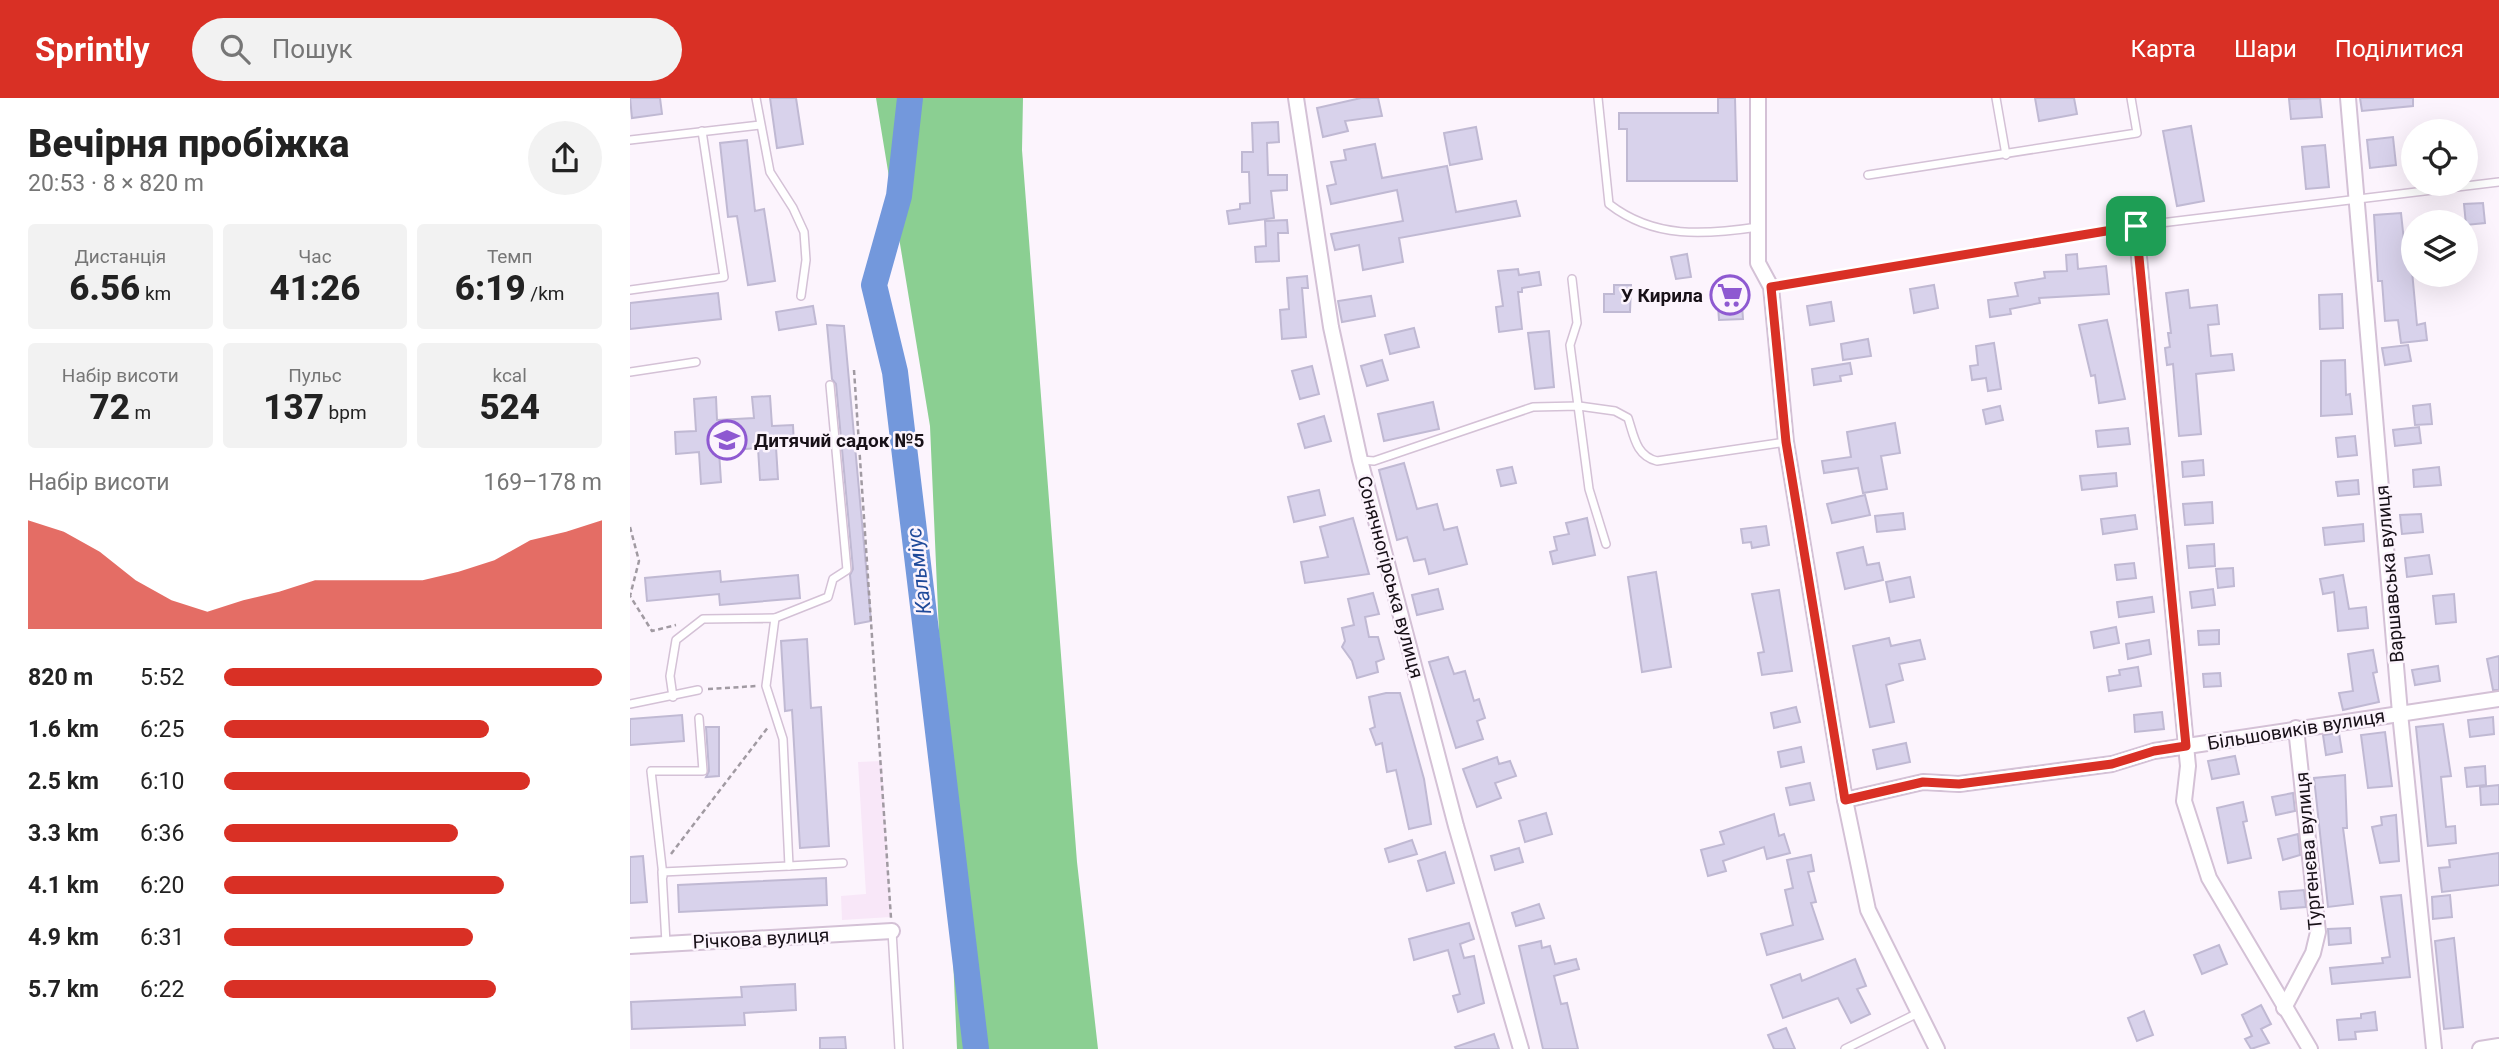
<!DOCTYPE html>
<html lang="uk">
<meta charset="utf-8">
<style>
:root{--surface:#fff;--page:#f2f2f2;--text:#222;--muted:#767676;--accent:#d93025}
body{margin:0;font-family:Roboto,sans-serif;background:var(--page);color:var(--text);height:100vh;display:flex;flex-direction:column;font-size:26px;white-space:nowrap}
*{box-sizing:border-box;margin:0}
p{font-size:23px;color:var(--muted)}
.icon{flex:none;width:38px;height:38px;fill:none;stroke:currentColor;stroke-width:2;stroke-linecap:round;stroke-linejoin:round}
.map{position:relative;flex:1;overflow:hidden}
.sheet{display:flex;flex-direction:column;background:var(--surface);width:630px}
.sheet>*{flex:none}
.tools{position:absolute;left:1771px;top:21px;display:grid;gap:14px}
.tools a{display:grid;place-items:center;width:77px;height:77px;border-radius:50%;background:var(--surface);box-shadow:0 7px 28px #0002;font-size:35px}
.pin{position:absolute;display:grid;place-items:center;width:60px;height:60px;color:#fff;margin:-30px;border-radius:14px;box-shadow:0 4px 10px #0006}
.round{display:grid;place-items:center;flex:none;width:74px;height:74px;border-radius:37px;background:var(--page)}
.headline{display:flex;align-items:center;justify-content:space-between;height:119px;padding:0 28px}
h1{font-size:38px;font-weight:800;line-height:52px}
.metrics{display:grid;grid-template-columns:repeat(3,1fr);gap:10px;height:119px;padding:7px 28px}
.metrics div{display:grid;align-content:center;border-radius:7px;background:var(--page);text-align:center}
.metrics b{font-size:35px;font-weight:800}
.metrics small{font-size:19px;font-weight:400}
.metrics p{font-size:19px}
.chart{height:196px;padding:14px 28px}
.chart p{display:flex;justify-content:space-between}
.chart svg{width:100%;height:126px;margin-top:7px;fill:var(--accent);opacity:.7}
ul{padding:0 28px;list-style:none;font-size:23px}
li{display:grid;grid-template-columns:112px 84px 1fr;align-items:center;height:52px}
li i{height:18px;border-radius:9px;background:var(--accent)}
header{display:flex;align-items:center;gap:42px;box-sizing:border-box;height:98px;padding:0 35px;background:var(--accent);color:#fff}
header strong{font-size:33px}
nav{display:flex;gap:38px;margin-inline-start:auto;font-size:24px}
.search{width:490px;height:63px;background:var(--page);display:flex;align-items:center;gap:18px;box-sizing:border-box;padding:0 24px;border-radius:38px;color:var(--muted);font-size:26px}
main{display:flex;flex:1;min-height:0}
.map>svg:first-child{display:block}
</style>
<header>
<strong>Sprintly</strong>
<div class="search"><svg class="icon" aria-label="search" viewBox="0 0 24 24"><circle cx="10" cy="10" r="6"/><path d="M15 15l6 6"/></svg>Пошук</div>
<nav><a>Карта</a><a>Шари</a><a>Поділитися</a></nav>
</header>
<main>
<section class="sheet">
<div class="headline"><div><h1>Вечірня пробіжка</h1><p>20:53 · 8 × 820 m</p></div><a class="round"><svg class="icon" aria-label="share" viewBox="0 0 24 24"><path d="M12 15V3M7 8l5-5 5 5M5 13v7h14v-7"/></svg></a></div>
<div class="metrics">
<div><p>Дистанція</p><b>6.56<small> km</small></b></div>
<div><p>Час</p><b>41:26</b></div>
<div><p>Темп</p><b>6:19<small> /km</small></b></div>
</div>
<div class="metrics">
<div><p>Набір висоти</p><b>72<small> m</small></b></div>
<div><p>Пульс</p><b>137<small> bpm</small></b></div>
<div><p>kcal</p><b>524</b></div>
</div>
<div class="chart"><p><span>Набір висоти</span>169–178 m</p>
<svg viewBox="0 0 160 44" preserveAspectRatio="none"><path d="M0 44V6L10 10L20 17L30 27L40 34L50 38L60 34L70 31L80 27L90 27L100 27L110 27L120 24L130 20L140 13L150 10L160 6V44z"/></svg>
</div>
<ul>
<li><b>820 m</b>5:52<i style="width:100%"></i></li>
<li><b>1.6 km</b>6:25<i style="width:70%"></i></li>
<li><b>2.5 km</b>6:10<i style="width:81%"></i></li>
<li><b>3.3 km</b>6:36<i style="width:62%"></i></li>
<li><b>4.1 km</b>6:20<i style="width:74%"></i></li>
<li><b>4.9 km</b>6:31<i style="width:66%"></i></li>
<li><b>5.7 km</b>6:22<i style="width:72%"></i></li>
</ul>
</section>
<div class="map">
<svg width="1869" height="951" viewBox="0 0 1869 951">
<rect width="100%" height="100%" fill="#fcf4fd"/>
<polygon fill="#f8e7f8" points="252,663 261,819 212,822 211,798 236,796 228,664"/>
<polygon fill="#8bcf92" points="246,0 393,0 392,52 447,764 468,951 327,951 300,328"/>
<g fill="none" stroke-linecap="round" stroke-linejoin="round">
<polyline stroke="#7398dc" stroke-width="26" points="280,0 269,98 244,187 265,274 346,951"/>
</g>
<g fill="#d8d2eb" stroke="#c0b9d3" stroke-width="2">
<polygon points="0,0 30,0 32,16 2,20"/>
<polygon points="140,0 166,0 173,46 147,50"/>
<polygon points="731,0 748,0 752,18 715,23 718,33 693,39 687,10"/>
<polygon points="1088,0 1105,0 1107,83 997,83 997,31 989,31 989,15 1088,15"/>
<polygon points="1405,0 1444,0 1447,16 1409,23"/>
<polygon points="1690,0 1692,19 1661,21 1659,1"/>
<polygon points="1730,0 1783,0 1783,8 1732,13"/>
<polygon points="648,24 649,44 637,45 638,77 657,77 657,92 641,93 644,120 599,126 597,113 610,111 610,106 620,105 619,74 612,74 612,54 623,54 622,25"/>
<polygon points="1561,28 1574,103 1547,108 1533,33"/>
<polygon points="846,29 852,61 820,67 814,35"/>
<polygon points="1763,39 1766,67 1740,70 1737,42"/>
<polygon points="117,42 125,113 134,111 145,183 118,187 107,118 98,119 90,45"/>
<polygon points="745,46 752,80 817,68 826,114 886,103 890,118 769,140 773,164 733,172 729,147 705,152 701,136 773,123 767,92 701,106 697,88 706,86 701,64 716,62 714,52"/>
<polygon points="1695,47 1699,89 1676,91 1672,49"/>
<polygon points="1853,105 1855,125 1836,127 1834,106"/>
<polygon points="1771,115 1776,162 1781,162 1787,227 1795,225 1797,242 1771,245 1768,222 1755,223 1752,183 1748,183 1744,117"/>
<polygon points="657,122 658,135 648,135 649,163 626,164 625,149 636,148 635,123"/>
<polygon points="1057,156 1061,179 1046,181 1041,159"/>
<polygon points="1447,156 1448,171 1476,168 1479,196 1409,200 1410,205 1380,211 1381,216 1360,219 1358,202 1388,198 1385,185 1415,180 1414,174 1437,173 1436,157"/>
<polygon points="888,171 889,177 909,174 911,187 892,190 892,194 888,194 892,231 869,234 866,209 873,208 868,173"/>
<polygon points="677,178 678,190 672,190 676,239 652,241 650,212 659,211 657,180"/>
<polygon points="984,187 1001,187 1000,214 974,214 974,196 984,196"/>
<polygon points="1304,187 1308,210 1284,215 1280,191"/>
<polygon points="1111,192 1113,221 1089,222 1087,193"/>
<polygon points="1558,192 1560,210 1587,207 1589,226 1578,227 1581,258 1602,256 1604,272 1566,276 1571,336 1549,338 1543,266 1537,267 1535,250 1540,249 1538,235 1541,235 1536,195"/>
<polygon points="88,195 91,221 0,231 0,205"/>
<polygon points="1712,196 1713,230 1690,231 1689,197"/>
<polygon points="741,198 745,218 712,224 708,203"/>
<polygon points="1201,204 1204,223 1180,227 1177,208"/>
<polygon points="183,208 186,226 149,232 146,214"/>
<polygon points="1477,222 1495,301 1469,305 1465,277 1461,278 1449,227"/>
<polygon points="197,227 214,228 241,523 225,526 220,477 223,471 206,286 202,281"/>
<polygon points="784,230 789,249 760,256 755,237"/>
<polygon points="919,233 924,289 905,291 898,235"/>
<polygon points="1238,241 1241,258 1213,262 1211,246"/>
<polygon points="1364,245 1371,291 1358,293 1356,280 1342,282 1340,268 1348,267 1346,248"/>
<polygon points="1778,247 1781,263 1755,267 1752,250"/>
<polygon points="752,262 758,282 737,288 731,268"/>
<polygon points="1715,262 1716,297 1720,296 1722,316 1691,318 1691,263"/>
<polygon points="1220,265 1222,276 1210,278 1211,283 1184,287 1182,271"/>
<polygon points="682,268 689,296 670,301 662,273"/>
<polygon points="140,298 142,328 163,327 164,348 146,349 148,381 130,382 128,350 89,353 91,384 71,386 69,354 46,356 45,334 66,333 64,301 86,299 87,322 124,320 122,299"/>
<polygon points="803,304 809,331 754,343 748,316"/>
<polygon points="1800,306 1802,326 1785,327 1783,308"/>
<polygon points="1370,308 1373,322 1356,326 1353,312"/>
<polygon points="694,318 701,343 675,350 668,326"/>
<polygon points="1265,325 1270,355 1251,358 1257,391 1233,395 1228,370 1194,375 1192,363 1221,359 1217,334"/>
<polygon points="1789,329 1791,345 1765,348 1763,332"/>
<polygon points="1498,330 1500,346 1468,349 1466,333"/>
<polygon points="1725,338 1727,357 1708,359 1706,340"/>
<polygon points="1573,362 1574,377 1553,379 1552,364"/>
<polygon points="774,365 787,411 807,406 814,432 827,429 837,466 799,476 795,461 784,463 777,439 767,442 749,372"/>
<polygon points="882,369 886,385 871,388 867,372"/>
<polygon points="1809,369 1811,387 1784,389 1783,372"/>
<polygon points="1486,375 1487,388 1452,392 1450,378"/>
<polygon points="1728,382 1729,396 1708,398 1706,384"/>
<polygon points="689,392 695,417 664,424 658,399"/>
<polygon points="1235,397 1240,417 1202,425 1197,406"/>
<polygon points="1582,404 1583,425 1555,427 1553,406"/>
<polygon points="1273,415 1275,431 1247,434 1245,418"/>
<polygon points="1791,416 1793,434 1772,436 1770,417"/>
<polygon points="1505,417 1507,431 1473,436 1471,421"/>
<polygon points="723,420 739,476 675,485 671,464 698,459 690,429"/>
<polygon points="957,420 965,457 923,466 920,454 927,452 924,439 939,436 936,425"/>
<polygon points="1733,426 1734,443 1695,447 1693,430"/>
<polygon points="1136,428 1139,447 1122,450 1121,444 1113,445 1111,431"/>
<polygon points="1584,446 1585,468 1559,470 1557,448"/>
<polygon points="1233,449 1237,467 1249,465 1253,482 1215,491 1207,455"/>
<polygon points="1799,457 1802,476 1777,479 1775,460"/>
<polygon points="1504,465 1506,480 1487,482 1485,467"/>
<polygon points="1603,470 1604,488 1588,490 1586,471"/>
<polygon points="90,473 91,484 168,477 170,500 90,507 89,496 17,503 15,480"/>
<polygon points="1026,474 1041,569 1012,574 998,479"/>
<polygon points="1713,477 1719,511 1736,509 1738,530 1708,533 1704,494 1693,496 1690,481"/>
<polygon points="1280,479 1284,499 1260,504 1256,484"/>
<polygon points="808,491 813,511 787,517 782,497"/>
<polygon points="1583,491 1585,507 1562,510 1560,494"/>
<polygon points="1149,492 1162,573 1132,577 1128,555 1134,554 1122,496"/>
<polygon points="743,495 749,516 735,519 739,539 748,539 754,561 746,564 748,574 727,580 722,563 712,549 715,543 712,530 724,527 718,501"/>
<polygon points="1824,496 1826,524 1806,526 1803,498"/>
<polygon points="1522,499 1524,514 1489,519 1487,504"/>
<polygon points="1486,529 1489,545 1464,550 1461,534"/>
<polygon points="1589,532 1589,546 1569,547 1568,533"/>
<polygon points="1259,540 1261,548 1290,542 1295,561 1269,566 1273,582 1256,587 1264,624 1240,629 1223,548"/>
<polygon points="177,541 181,610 191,609 199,748 170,750 162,612 155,613 151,543"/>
<polygon points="1519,542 1521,556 1498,561 1496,546"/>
<polygon points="1743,552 1747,574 1743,575 1749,604 1713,612 1709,595 1723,593 1718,556"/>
<polygon points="1869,558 1869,592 1863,592 1857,561"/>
<polygon points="818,559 824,576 835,573 844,603 849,601 855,620 847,623 853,641 826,650 799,564"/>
<polygon points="1808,568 1810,583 1785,587 1782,572"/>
<polygon points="1508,569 1511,588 1479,593 1477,579 1490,577 1489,572"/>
<polygon points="1590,575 1591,588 1574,589 1573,576"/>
<polygon points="756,595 770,595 794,681 801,726 779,731 766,672 757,674 752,645 746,647 740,631 745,629 739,599"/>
<polygon points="1166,609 1170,624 1144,630 1141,615"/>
<polygon points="1532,614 1534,631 1505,634 1504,617"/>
<polygon points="52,617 54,643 0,647 0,621"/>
<polygon points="1863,619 1864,636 1840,639 1838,622"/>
<polygon points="1813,626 1821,678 1811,679 1816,729 1825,728 1826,745 1798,748 1786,629"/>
<polygon points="76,629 89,629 89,678 76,679 79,673"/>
<polygon points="1755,634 1762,688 1738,690 1731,637"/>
<polygon points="1709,635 1712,654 1696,657 1693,637"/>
<polygon points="1276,645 1280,664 1247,671 1243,652"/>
<polygon points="1171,649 1174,664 1151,669 1148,654"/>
<polygon points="1605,658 1609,676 1582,681 1578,663"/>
<polygon points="867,659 869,666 880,663 886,678 865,685 871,700 847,709 833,671"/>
<polygon points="1855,668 1856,687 1837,689 1835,670"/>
<polygon points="1715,677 1717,730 1713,730 1723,806 1698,809 1684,680"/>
<polygon points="1180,685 1184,702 1160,707 1156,690"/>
<polygon points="1869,687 1869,706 1851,707 1850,689"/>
<polygon points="1663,695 1665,713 1646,717 1642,699"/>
<polygon points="1613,704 1617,723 1613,724 1621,760 1598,765 1587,710"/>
<polygon points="916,715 922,736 895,744 889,723"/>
<polygon points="1144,716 1149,738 1154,736 1160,755 1137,761 1134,749 1093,763 1096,773 1078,778 1071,752 1094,746 1090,734"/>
<polygon points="1766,717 1769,763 1750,765 1742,729 1752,727 1751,719"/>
<polygon points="1668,736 1670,757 1653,762 1648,741"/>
<polygon points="782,742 787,756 759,764 755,751"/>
<polygon points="889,750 893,764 865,772 861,758"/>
<polygon points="815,754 824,785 797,793 788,763"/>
<polygon points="1869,755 1869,787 1812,794 1809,770 1820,769 1819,762"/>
<polygon points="1181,757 1184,773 1178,774 1186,804 1181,805 1193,841 1137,857 1131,836 1163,827 1155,792 1163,790 1157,762"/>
<polygon points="13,758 17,804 0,805 0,759"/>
<polygon points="196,780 197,807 49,814 48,787"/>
<polygon points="1674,792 1676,809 1651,811 1649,794"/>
<polygon points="1771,797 1780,879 1702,886 1700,870 1753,865 1752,860 1760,859 1751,799"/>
<polygon points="1820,797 1822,819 1803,821 1802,799"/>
<polygon points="909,806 914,820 886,828 882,815"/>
<polygon points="839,825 844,841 830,846 834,860 844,858 854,905 828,914 823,898 830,896 818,852 784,862 779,841"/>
<polygon points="1720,830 1721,845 1699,847 1698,831"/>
<polygon points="1824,840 1833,929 1814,931 1805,843"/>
<polygon points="911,843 912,850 920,848 925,866 946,861 949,871 924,878 931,906 937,905 948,951 913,951 889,848"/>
<polygon points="1589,847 1597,866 1572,876 1564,857"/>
<polygon points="1225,861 1236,888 1227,891 1240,916 1221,925 1208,900 1153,920 1141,887 1170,876 1172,883"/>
<polygon points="165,886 166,912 114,915 115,927 2,931 1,904 112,899 111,889"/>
<polygon points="1631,907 1641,926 1631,931 1639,945 1621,951 1615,941 1622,938 1612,917"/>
<polygon points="1514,913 1523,937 1507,943 1498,920"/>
<polygon points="1745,914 1747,932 1725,934 1726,941 1709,942 1707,922 1731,920 1731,916"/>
<polygon points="1156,930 1165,951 1144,951 1138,937"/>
<polygon points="864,936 869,951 826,951 825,949"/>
<polygon points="215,939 216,951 190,951 190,940"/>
</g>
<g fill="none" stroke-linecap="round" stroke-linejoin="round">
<g stroke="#d4c1d6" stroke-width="10">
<g id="lane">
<polyline points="126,0 140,74 163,110 174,134 176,162 171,198"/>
<path d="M968,0l11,106c45,35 96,31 149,23"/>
<polyline points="1366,0 1376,57"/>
<polyline points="0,42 130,27"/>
<polyline points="1238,77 1507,35 1501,0"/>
<polyline points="942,181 947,225 940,247 959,391 976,446"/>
<polyline points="1141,189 1506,128 1869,84"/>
<polyline points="0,192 94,179 72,33"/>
<polyline points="0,274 66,264"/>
<path d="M731,362l13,1 159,-54 46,-1 36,5 13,7c6,18 8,38 29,43l129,-19"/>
<polyline points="145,520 198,499 203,481 217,472 200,287"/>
<polyline points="0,606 68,592"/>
<polyline points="159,768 213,765"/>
<polyline points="33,778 21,673 73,673 69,620"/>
<polyline points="262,833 269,951"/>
<polyline points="36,845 32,774 159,768 153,641 136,588 145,520 73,521 46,542 40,578 43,599"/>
<polyline points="1215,951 1288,915"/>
</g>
</g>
<g stroke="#d4c1d6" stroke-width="18">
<g id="street">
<polyline points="666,0 701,229 730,362 826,728 891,951"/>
<polyline points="1128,0 1128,165 1141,189 1156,344 1215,702 1238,812 1307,951"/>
<polyline points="1718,0 1770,615 1804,951"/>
<polyline points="1506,128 1558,668 1554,703 1579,780 1680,951"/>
<polyline points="1215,702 1293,684 1329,686 1482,666 1524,653 1869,601"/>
<polyline points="0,848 262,833"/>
<polyline points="1654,910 1683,855 1688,834 1666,630"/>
<polyline points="1850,951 1869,948"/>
</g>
</g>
<g stroke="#a19aa2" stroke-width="2.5" stroke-dasharray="5 3.5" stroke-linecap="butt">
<polyline points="224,272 261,820"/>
<polyline points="0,429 9,463 0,498 22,533 46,527"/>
<polyline points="78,591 127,588"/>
<polyline points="41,756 139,628"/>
</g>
<use href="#lane" stroke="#fff" stroke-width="7"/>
<use href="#street" stroke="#fff" stroke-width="14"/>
</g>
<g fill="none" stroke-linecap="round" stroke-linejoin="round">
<g stroke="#fff" stroke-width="14">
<polygon id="route" points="1506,128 1556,648 1524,653 1482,666 1329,686 1293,684 1215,702 1156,344 1141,189"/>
</g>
<use href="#route" stroke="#d93025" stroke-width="9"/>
</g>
<defs>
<g id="supermarket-ring" transform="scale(2.0125)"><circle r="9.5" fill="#fcf4fd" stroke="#8e59d1" stroke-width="1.5"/><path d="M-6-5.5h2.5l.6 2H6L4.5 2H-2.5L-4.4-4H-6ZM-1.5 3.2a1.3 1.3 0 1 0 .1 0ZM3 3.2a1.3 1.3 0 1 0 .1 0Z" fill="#8e59d1"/></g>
<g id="school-ring" transform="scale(2.0125)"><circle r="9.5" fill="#fcf4fd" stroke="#8e59d1" stroke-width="1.5"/><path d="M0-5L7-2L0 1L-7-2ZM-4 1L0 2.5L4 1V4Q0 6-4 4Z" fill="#8e59d1"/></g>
</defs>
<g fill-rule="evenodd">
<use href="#supermarket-ring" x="1100" y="197"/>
<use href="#school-ring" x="97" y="342"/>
</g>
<g text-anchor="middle" stroke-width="5" stroke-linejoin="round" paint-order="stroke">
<g font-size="19" font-weight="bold" fill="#181118" stroke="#fcf4fd" text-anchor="end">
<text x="1073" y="204">У Кирила</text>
<text x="124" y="349" text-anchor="start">Дитячий садок №5</text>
</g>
<g font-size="19" fill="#181118" stroke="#fcf4fd">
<text transform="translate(1759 476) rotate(-95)" y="7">Варшавська вулиця</text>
<text transform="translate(761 479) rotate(75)" y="7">Сонячногірська вулиця</text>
<text transform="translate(1666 631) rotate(-9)" y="7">Більшовиків вулиця</text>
<text transform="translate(1678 753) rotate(-95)" y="7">Тургенєва вулиця</text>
<text transform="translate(131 840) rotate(-3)" y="7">Річкова вулиця</text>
</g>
<g font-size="21" font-style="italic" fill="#204a9a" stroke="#fcf4fd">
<text transform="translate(289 473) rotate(-97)" y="7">Кальміус</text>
</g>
</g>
</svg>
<div class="tools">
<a><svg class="icon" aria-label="locate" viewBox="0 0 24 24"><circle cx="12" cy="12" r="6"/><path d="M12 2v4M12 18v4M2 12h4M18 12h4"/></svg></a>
<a><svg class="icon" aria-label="layers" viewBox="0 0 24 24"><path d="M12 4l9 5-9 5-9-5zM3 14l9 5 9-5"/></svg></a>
</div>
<div class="pin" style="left:1506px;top:128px;background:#1e9e55"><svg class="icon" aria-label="arrive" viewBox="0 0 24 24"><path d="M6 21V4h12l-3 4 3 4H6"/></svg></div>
</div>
</main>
